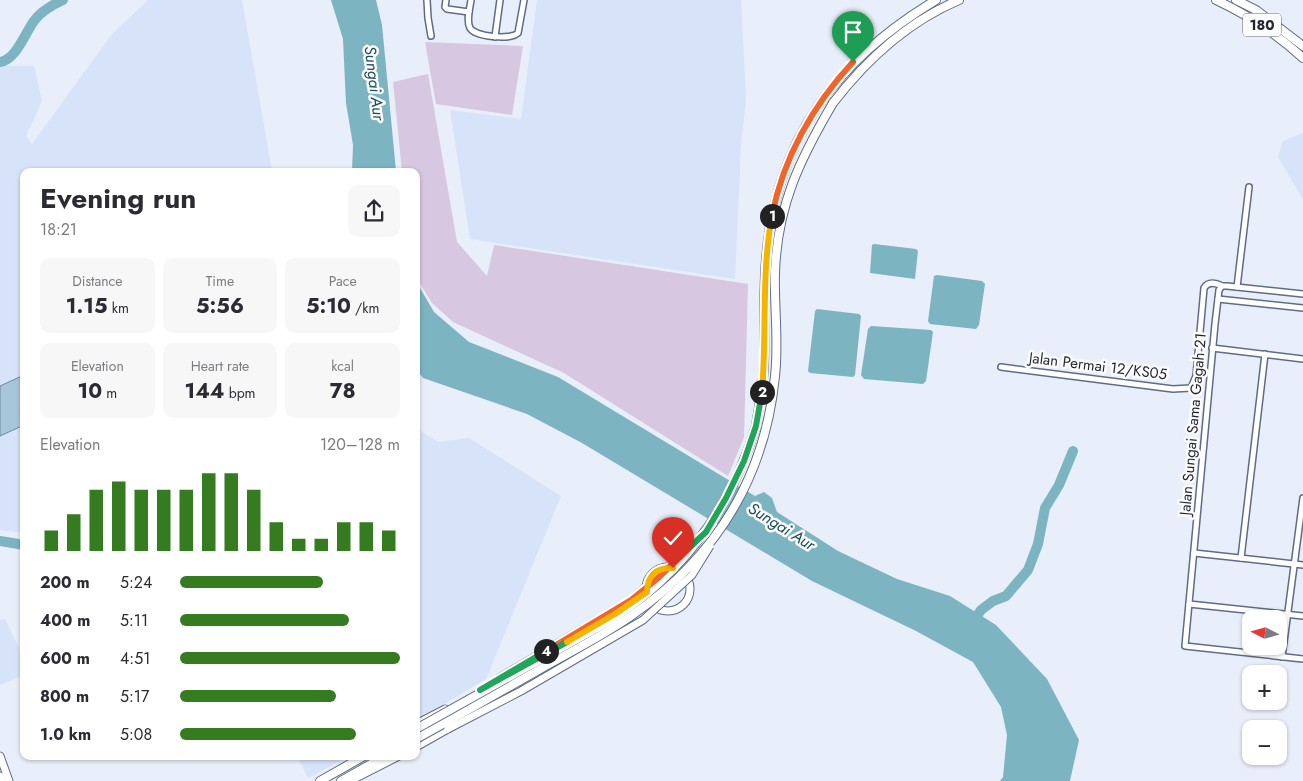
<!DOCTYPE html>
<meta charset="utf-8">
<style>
:root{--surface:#fff;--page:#f7f7f7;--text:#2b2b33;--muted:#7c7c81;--accent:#357b1f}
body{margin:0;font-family:Jost,sans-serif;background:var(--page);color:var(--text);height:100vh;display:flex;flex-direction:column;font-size:19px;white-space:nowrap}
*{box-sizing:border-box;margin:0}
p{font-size:16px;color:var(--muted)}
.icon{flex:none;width:28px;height:28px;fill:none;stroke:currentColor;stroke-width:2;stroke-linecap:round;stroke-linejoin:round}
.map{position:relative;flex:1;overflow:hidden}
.side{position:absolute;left:20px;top:168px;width:400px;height:592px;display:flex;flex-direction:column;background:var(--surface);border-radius:10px;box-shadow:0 1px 4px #0004}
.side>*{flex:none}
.needle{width:32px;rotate:276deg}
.buttons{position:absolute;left:1242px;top:610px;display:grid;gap:10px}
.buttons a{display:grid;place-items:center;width:45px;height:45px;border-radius:10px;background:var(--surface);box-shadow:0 1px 4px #0004;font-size:25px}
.pin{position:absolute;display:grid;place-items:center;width:42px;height:42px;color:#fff;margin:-51px -21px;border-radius:50% 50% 50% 0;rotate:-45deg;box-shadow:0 0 5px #0007}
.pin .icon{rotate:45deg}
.km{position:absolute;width:25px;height:25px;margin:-12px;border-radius:50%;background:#222;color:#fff;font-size:14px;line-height:25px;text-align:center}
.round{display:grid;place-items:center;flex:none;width:52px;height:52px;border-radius:10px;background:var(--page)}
.head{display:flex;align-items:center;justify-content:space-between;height:85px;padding:0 20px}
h1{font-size:28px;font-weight:700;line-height:38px}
.stats{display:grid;grid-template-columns:repeat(3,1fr);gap:8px;height:85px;padding:5px 20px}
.stats div{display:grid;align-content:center;border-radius:10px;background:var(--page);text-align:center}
.stats b{font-size:21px;font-weight:700}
.stats small{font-size:14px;font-weight:400}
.stats p{font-size:14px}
.chart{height:140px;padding:10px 20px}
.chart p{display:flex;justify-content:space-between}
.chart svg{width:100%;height:90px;margin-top:5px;stroke:var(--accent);stroke-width:6}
ul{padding:0 20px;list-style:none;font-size:16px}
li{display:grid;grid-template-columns:80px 60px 1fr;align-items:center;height:38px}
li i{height:12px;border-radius:6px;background:var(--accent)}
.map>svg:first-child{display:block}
</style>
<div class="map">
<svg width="1303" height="781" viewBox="0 0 1303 781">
<rect width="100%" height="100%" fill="#e8eefa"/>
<g fill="#d7e3f8">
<polygon points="148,0 242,0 272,171 24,171 24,533 0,530 0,66 34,66 42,101 26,136 32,144 112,34"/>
<polygon points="537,0 741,0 746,99 741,145 735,279 470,239 450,110 521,119"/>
<polygon points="1303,133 1303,199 1278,157 1283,141"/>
<polygon points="416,428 438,442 469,438 561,496 486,679 416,721"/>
<polygon points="5,619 24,658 24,675 0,685 0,620"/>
<polygon points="297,756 350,756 308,778"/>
</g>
<g fill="#d7c7e0">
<polygon points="425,42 523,46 512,115 436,104"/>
<polygon points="428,74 457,242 487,276 494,245 748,284 744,437 728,476 564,373 453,322 432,303 416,277 416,171 402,171 393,82"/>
</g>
<g fill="#7cb4c1">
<polygon points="331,0 376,0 382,25 396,171 352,171 353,145 346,103 343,39"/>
<polygon points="874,244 916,249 918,251 915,279 870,273 872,245"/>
<polygon points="937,275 982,281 985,284 979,325 976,329 930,324 928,321 934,276"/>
<polygon points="416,281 434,312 469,342 558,377 755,496 764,492 772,498 777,512 838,551 897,579 950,596 996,625 1047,679 1079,740 1070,781 1000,781 1003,777 1007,735 1001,707 973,662 916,631 812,581 582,443 527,414 423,378 416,369"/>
<polygon points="817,309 859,314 861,316 855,375 853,377 810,373 808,371 815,311"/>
<polygon points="871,326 931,330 933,332 926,381 923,384 864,379 861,375 868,329"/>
</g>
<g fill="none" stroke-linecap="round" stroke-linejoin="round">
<g stroke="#7cb4c1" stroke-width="10">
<path d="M0,62c16,-2 25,-29 34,-41 7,-10 18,-16 29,-21"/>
<polyline points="0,541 24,545"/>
<polyline points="971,625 981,610 993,601 1006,596 1028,570 1038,544 1045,508 1059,485 1073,451"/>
</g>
</g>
<polygon fill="#a8c6da" stroke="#6c889c" points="24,375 24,425 0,436 0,386"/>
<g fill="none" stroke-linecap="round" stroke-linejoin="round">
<g stroke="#5f6c85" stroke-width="8">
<g id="street">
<polyline points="427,0 428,18 431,36"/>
<polyline points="446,0 445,7 447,9 469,12"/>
<path d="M471,0c-1,8 -5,20 -1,28 5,9 41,12 48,5l6,-33"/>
<polyline points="495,37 500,0"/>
<polyline points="1237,287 1249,187"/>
<polyline points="1303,294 1227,286 1222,286 1219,290 1215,324 1185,646 1303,659"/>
<polyline points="1218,299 1303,308"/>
<polyline points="1212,348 1303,359"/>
<path d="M1001,367l172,22 18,-1 5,-12 8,-88c4,-7 12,-5 18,-2"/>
<polyline points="1194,553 1303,565"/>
<polyline points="1241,558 1265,354"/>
<polyline points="1189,604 1303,616"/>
<polyline points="1282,657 1303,498"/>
</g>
</g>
<g stroke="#5f6c85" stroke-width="9">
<g id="secondary">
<circle cx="668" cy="589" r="22"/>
<polyline points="611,633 628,624 654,605"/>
<polyline points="499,678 631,600"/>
<polyline points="468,716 491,701"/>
<polyline points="416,724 445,709"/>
<polyline points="416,747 453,726"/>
<polyline points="0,756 9,781"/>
<polyline points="0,776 2,781"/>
<polyline points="350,781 399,756"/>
</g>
</g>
<g stroke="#5f6c85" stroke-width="10">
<g id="primary">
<path d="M1216,0c32,15 61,34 87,58"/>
<polyline points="1236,0 1256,10 1303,46"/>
<path d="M833,103c34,-44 74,-81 126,-103"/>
<path d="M756,426c3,-20 7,-40 8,-60 1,-35 -1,-71 2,-106 9,-119 70,-200 170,-260"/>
<polyline points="320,781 364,756"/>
<polyline points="341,781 385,756"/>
</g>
</g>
<use href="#street" stroke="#fff" stroke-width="5"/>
<use href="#secondary" stroke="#fff" stroke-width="7"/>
<use href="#primary" stroke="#fff" stroke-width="8"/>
<g stroke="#5f6c85" stroke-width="9" stroke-linecap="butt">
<g id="secondary-bridge">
<polyline points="631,600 683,554"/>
<polyline points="448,729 521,691 643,620 692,575 710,546"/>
</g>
</g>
<g stroke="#5f6c85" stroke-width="10" stroke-linecap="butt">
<g id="primary-bridge">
<path d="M416,729l197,-110c71,-47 118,-110 143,-193"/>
<path d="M416,739c42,-23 84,-47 126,-71 30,-17 62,-33 89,-52 84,-58 134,-138 144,-240 4,-34 -1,-69 0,-103 2,-67 25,-114 58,-170"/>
</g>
</g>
<use href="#secondary-bridge" stroke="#fff" stroke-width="7"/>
<use href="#primary-bridge" stroke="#fff" stroke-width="8"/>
</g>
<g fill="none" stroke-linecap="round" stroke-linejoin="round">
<g stroke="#fff" stroke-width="10">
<path id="split-1" d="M772,216c11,-58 41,-111 81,-154"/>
</g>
<g stroke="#fff" stroke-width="10">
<path id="split-2" d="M762,392c5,-59 -1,-118 10,-176"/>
</g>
<g stroke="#fff" stroke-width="10">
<polyline id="split-3" points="688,549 706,532 726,498 744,461 756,426 762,392"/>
</g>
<g stroke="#fff" stroke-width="10">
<polyline id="split-4" points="546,651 631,600 657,579 688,549"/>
</g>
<g stroke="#fff" stroke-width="10">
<polyline id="split-5" points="546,651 480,690 567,642"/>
</g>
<g stroke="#fff" stroke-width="10">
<path id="split-6" d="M567,642l48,-28 32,-22c0,-16 9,-25 26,-24"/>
</g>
<use href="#split-1" stroke="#f0652b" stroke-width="6"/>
<use href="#split-2" stroke="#f5b400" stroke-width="6"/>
<use href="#split-3" stroke="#22a559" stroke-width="6"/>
<use href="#split-4" stroke="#f0652b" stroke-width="6"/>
<use href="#split-5" stroke="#22a559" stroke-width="6"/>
<use href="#split-6" stroke="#f5b400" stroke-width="6"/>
</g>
<g text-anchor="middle" stroke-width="5" stroke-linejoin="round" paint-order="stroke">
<rect fill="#fbfbfb" stroke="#61646c" stroke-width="1" x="1243" y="13.5" width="38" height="23" rx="4"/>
<g font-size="14" font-weight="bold" fill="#1f242f">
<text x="1262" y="30">180</text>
</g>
<g font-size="15" fill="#1f242f" stroke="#fbfbfb">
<text transform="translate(1098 366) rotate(7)" y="5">Jalan Permai 12/KS05</text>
<text transform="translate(1193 424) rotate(-85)" y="5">Jalan Sungai Sama Gagah 21</text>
</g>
<g font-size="16" font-style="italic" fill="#1d4e58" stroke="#fbfbfb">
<text transform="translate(375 83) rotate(83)" y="6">Sungai Aur</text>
<text transform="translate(782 526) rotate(32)" y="6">Sungai Aur</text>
</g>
</g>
</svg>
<div class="buttons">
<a><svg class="needle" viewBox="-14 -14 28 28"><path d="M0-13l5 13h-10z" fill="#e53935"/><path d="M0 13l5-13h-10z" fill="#7c7c81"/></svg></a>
<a>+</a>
<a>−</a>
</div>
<div class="pin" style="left:853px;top:62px;background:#1e9e55"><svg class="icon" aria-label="arrive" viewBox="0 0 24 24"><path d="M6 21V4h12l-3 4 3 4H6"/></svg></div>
<div class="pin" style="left:673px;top:568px;background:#d93025"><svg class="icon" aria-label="check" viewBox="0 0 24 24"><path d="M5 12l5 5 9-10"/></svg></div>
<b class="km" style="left:772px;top:216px">1</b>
<b class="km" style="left:762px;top:392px">2</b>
<b class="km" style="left:546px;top:651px">4</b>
<section class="side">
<div class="head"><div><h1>Evening run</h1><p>18:21</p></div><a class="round"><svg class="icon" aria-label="share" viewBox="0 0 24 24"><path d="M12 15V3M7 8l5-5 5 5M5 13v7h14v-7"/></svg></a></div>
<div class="stats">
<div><p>Distance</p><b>1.15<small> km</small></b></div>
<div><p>Time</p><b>5:56</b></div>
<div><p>Pace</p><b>5:10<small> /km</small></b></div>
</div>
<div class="stats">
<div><p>Elevation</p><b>10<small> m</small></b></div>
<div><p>Heart rate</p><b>144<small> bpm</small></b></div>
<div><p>kcal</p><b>78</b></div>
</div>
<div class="chart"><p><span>Elevation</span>120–128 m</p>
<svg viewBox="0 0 160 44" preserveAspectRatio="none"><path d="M5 44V34M15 44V26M25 44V14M35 44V10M45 44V14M55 44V14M65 44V14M75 44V6M85 44V6M95 44V14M105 44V30M115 44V38M125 44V38M135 44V30M145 44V30M155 44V34"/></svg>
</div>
<ul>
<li><b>200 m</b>5:24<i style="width:65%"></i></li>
<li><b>400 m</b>5:11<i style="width:77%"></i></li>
<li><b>600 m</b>4:51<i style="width:100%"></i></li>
<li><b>800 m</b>5:17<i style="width:71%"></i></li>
<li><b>1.0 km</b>5:08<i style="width:80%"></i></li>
</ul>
</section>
</div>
